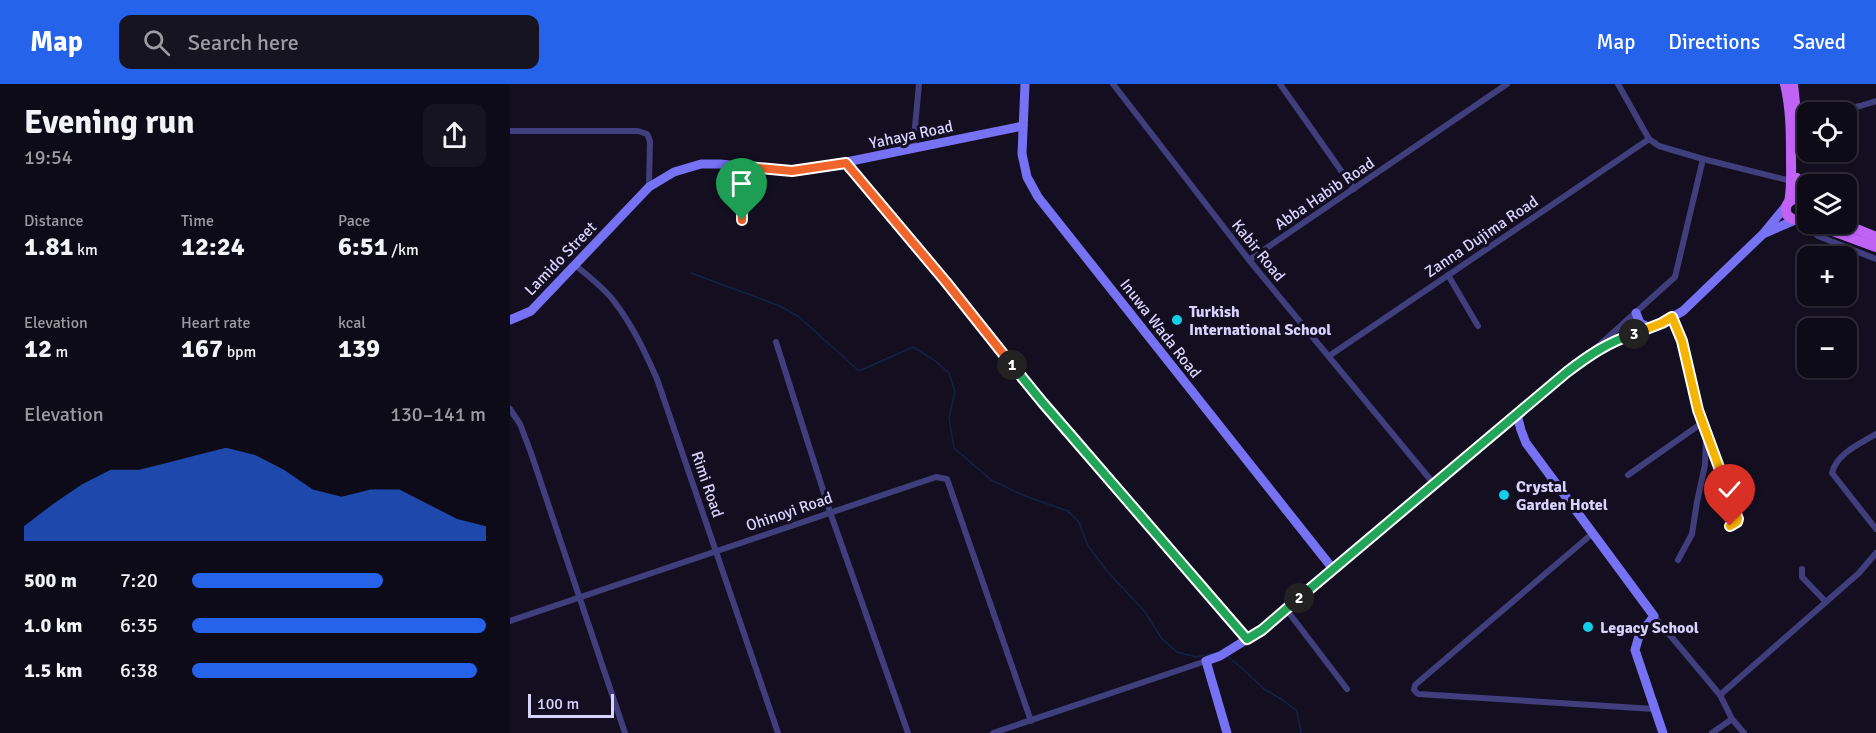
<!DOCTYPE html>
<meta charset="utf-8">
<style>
:root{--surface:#0e0b19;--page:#171422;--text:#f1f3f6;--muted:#9b9ba2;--line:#2e2b38;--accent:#2563eb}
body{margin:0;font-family:Signika,sans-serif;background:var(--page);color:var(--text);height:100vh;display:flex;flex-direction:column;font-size:22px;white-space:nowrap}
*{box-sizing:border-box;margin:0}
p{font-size:20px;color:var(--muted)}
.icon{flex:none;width:33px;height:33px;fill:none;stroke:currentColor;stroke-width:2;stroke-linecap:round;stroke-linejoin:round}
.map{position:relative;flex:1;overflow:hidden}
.details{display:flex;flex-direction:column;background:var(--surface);width:510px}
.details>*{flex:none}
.fabs{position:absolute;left:1287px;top:18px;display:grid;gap:12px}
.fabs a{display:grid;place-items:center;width:60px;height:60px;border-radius:12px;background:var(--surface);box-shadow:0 2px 4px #0004,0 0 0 2px var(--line);font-size:30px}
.scale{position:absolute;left:18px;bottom:15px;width:86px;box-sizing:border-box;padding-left:6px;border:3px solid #d8d3fc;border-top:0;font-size:16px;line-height:21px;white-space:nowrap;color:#d8d3fc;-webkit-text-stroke:4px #130f21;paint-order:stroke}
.pin{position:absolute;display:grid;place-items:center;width:51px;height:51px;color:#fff;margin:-62px -26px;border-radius:50% 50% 50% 0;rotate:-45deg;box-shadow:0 0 6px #0007}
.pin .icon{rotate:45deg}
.km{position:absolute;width:30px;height:30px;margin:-15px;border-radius:50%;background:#222;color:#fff;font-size:16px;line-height:30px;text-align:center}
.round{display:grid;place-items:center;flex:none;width:63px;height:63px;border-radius:12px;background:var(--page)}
.head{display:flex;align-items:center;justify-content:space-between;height:102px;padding:0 24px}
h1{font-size:33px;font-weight:700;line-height:45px}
.figures{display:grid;grid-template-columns:repeat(3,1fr);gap:9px;height:102px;padding:6px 24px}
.figures div{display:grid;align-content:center}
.figures b{font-size:26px;font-weight:700}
.figures small{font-size:16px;font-weight:400}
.figures p{font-size:16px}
.chart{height:168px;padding:12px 24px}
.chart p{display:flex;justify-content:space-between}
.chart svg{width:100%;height:108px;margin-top:6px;fill:var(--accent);opacity:.7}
ul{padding:0 24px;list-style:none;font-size:20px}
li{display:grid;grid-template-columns:96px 72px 1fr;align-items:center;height:45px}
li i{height:15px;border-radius:8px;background:var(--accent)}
header{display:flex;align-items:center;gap:36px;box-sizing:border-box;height:84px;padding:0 30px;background:var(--accent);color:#fff}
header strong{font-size:28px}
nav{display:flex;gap:33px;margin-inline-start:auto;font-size:21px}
.search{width:420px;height:54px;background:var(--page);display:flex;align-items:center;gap:15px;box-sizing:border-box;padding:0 21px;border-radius:12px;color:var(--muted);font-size:22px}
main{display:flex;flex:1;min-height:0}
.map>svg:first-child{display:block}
</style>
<header>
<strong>Map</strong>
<div class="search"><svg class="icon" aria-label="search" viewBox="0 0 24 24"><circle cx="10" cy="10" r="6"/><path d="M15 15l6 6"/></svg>Search here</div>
<nav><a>Map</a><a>Directions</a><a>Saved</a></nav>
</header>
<main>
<section class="details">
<div class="head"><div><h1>Evening run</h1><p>19:54</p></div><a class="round"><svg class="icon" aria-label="share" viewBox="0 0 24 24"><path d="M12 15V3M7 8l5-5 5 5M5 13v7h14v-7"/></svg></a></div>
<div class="figures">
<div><p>Distance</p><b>1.81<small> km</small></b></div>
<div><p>Time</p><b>12:24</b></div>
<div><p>Pace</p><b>6:51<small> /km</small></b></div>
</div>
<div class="figures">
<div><p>Elevation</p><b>12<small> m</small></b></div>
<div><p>Heart rate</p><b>167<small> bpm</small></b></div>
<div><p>kcal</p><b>139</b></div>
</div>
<div class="chart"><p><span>Elevation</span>130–141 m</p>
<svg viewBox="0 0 160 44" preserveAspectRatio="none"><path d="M0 44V38L10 29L20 21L30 15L40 15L50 12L60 9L70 6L80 9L90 15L100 23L110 26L120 23L130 23L140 29L150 35L160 38V44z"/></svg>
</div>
<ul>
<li><b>500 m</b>7:20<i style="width:65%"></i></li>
<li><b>1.0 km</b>6:35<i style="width:100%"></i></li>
<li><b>1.5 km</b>6:38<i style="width:97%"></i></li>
</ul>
</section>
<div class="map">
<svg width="1366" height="649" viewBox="0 0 1366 649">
<rect width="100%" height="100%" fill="#130f21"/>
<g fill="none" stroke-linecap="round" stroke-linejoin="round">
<g stroke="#112443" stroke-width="1.5">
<polyline points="181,189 270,222 289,233 349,287 403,263 424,276 439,289 445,308 439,334 444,364 481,396 515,412 558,427 569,438 578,462 597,487 635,528 652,555 667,568 686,573 710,568"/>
<polyline points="716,571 733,585 754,605 771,615 787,627 791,649"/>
</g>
<g stroke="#413e7d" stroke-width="6">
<polyline points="603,0 739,176 924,400"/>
<polyline points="770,0 844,105"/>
<polyline points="1108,0 1139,55 1149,62 1193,75 1281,97"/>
<polyline points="1316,28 1350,22 1366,17"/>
<polyline points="1287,29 1298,29"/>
<polyline points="0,47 128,47 137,50 140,57 139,103"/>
<polyline points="403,64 409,0"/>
<polyline points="336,79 436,198 533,319 737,555"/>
<polyline points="226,82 232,99 232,136"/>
<polyline points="1301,140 1303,148 1308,152 1366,175"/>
<polyline points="738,174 739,176 997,0"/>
<path d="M65,181c13,11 28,22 38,35 19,24 32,52 44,79l121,354"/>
<polyline points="938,191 968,242"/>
<polyline points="1162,233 1172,257 1188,326 1228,435 1227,438 1220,442"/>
<polyline points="266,258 320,428 398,649"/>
<polyline points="1086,264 1165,193 1193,75"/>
<polyline points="819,272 1139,55"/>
<polyline points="0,325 10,340 21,369 115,649"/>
<path d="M1366,350c-16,10 -39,19 -44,39l44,56"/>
<polyline points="1118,391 1192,339"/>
<polyline points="1083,449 905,601 904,606 908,610 1144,625"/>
<polyline points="1168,476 1182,450 1187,418 1195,381 1196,356"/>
<polyline points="1292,485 1292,493 1316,518"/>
<polyline points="776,525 837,605"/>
<polyline points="1144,532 1210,611 1222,635 1234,649"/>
<polyline points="0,537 426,393 437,395 521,637"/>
<polyline points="1210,611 1349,489 1366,469"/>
<polyline points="483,649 696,577"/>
<polyline points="1202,649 1222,635"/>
</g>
<g stroke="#7771f4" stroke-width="9">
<polyline points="515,0 512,70 517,93 528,113 823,485"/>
<polyline points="1255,149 1285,136"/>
<polyline points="1126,229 1130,239 1140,244"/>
<polyline points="0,236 21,227 139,103 164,88 191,80 210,80 282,87 297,86 513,42"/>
<polyline points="1007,331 1011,346 1016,359 1144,532 1129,552 1125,566 1153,649"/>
<polyline points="717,649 696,577 710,572 752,546 1057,288 1082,269 1099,260 1152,239 1173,227 1253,150 1276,122"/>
</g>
<g stroke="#c062f3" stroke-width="10">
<path d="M1275,0c6,25 6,50 6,75 0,15 1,29 -2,43"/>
<polyline points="1283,0 1288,48"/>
<polyline points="1287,94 1287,106 1291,117"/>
<path d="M1288,136c8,-3 10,-10 6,-17l-9,-4c-8,2 -11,8 -8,16l5,4 16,2"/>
<polyline points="1304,140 1366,163"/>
<polyline points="1334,140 1366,153"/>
</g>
</g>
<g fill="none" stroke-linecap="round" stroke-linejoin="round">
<g stroke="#fff" stroke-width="12">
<polyline id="split-1" points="232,136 232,99 226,82 282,87 336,79 436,198 502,281"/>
</g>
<g stroke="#fff" stroke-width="12">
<polyline id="split-2" points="502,281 533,319 737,555 752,546 789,514"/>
</g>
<g stroke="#fff" stroke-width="12">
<path id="split-3" d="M789,514l268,-226c21,-16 41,-30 67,-38"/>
</g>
<g stroke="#fff" stroke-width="12">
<polyline id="split-4" points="1124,250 1152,239 1162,233 1172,257 1188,326 1228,435 1227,438 1220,442"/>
</g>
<use href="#split-1" stroke="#f0652b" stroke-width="8"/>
<use href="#split-2" stroke="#22a559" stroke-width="8"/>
<use href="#split-3" stroke="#22a559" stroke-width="8"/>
<use href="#split-4" stroke="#f5b400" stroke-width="8"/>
</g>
<g fill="#12cfe9" stroke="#130f21" stroke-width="2">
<circle cx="667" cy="236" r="6"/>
<circle cx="994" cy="411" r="6"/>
<circle cx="1078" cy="543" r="6"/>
</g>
<g text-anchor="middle" stroke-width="6" stroke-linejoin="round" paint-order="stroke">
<g font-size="16" fill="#d8d3fc" stroke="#130f21">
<text transform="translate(401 50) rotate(-12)" y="6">Yahaya Road</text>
<text transform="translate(814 109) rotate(-34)" y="6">Abba Habib Road</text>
<text transform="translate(971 152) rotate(-34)" y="6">Zanna Dujima Road</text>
<text transform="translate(749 166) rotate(51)" y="6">Kabir Road</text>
<text transform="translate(50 174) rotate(-46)" y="6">Lamido Street</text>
<text transform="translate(651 244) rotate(52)" y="6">Inuwa Wada Road</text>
<text transform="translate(198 400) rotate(71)" y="6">Rimi Road</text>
<text transform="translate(279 427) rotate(-19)" y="6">Ohinoyi Road</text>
</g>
<g font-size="16" font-weight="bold" fill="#d8d3fc" stroke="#130f21" text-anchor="start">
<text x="679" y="233">Turkish<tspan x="679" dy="18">International School</tspan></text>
<text x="1006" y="408">Crystal<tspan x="1006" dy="18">Garden Hotel</tspan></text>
<text x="1090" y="549">Legacy School</text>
</g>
</g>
</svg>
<div class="fabs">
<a><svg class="icon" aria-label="locate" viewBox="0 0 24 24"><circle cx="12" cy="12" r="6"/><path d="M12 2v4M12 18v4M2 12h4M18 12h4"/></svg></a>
<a><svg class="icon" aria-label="layers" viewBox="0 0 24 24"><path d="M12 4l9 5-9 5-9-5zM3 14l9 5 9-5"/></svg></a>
<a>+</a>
<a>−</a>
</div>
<div class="scale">100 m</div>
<div class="pin" style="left:232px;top:136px;background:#1e9e55"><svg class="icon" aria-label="arrive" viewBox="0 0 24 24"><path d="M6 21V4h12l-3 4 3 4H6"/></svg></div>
<div class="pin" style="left:1220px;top:442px;background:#d93025"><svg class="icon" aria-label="check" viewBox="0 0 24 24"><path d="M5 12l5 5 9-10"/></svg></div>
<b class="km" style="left:502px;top:281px">1</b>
<b class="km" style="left:789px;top:514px">2</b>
<b class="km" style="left:1124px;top:250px">3</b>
</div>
</main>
